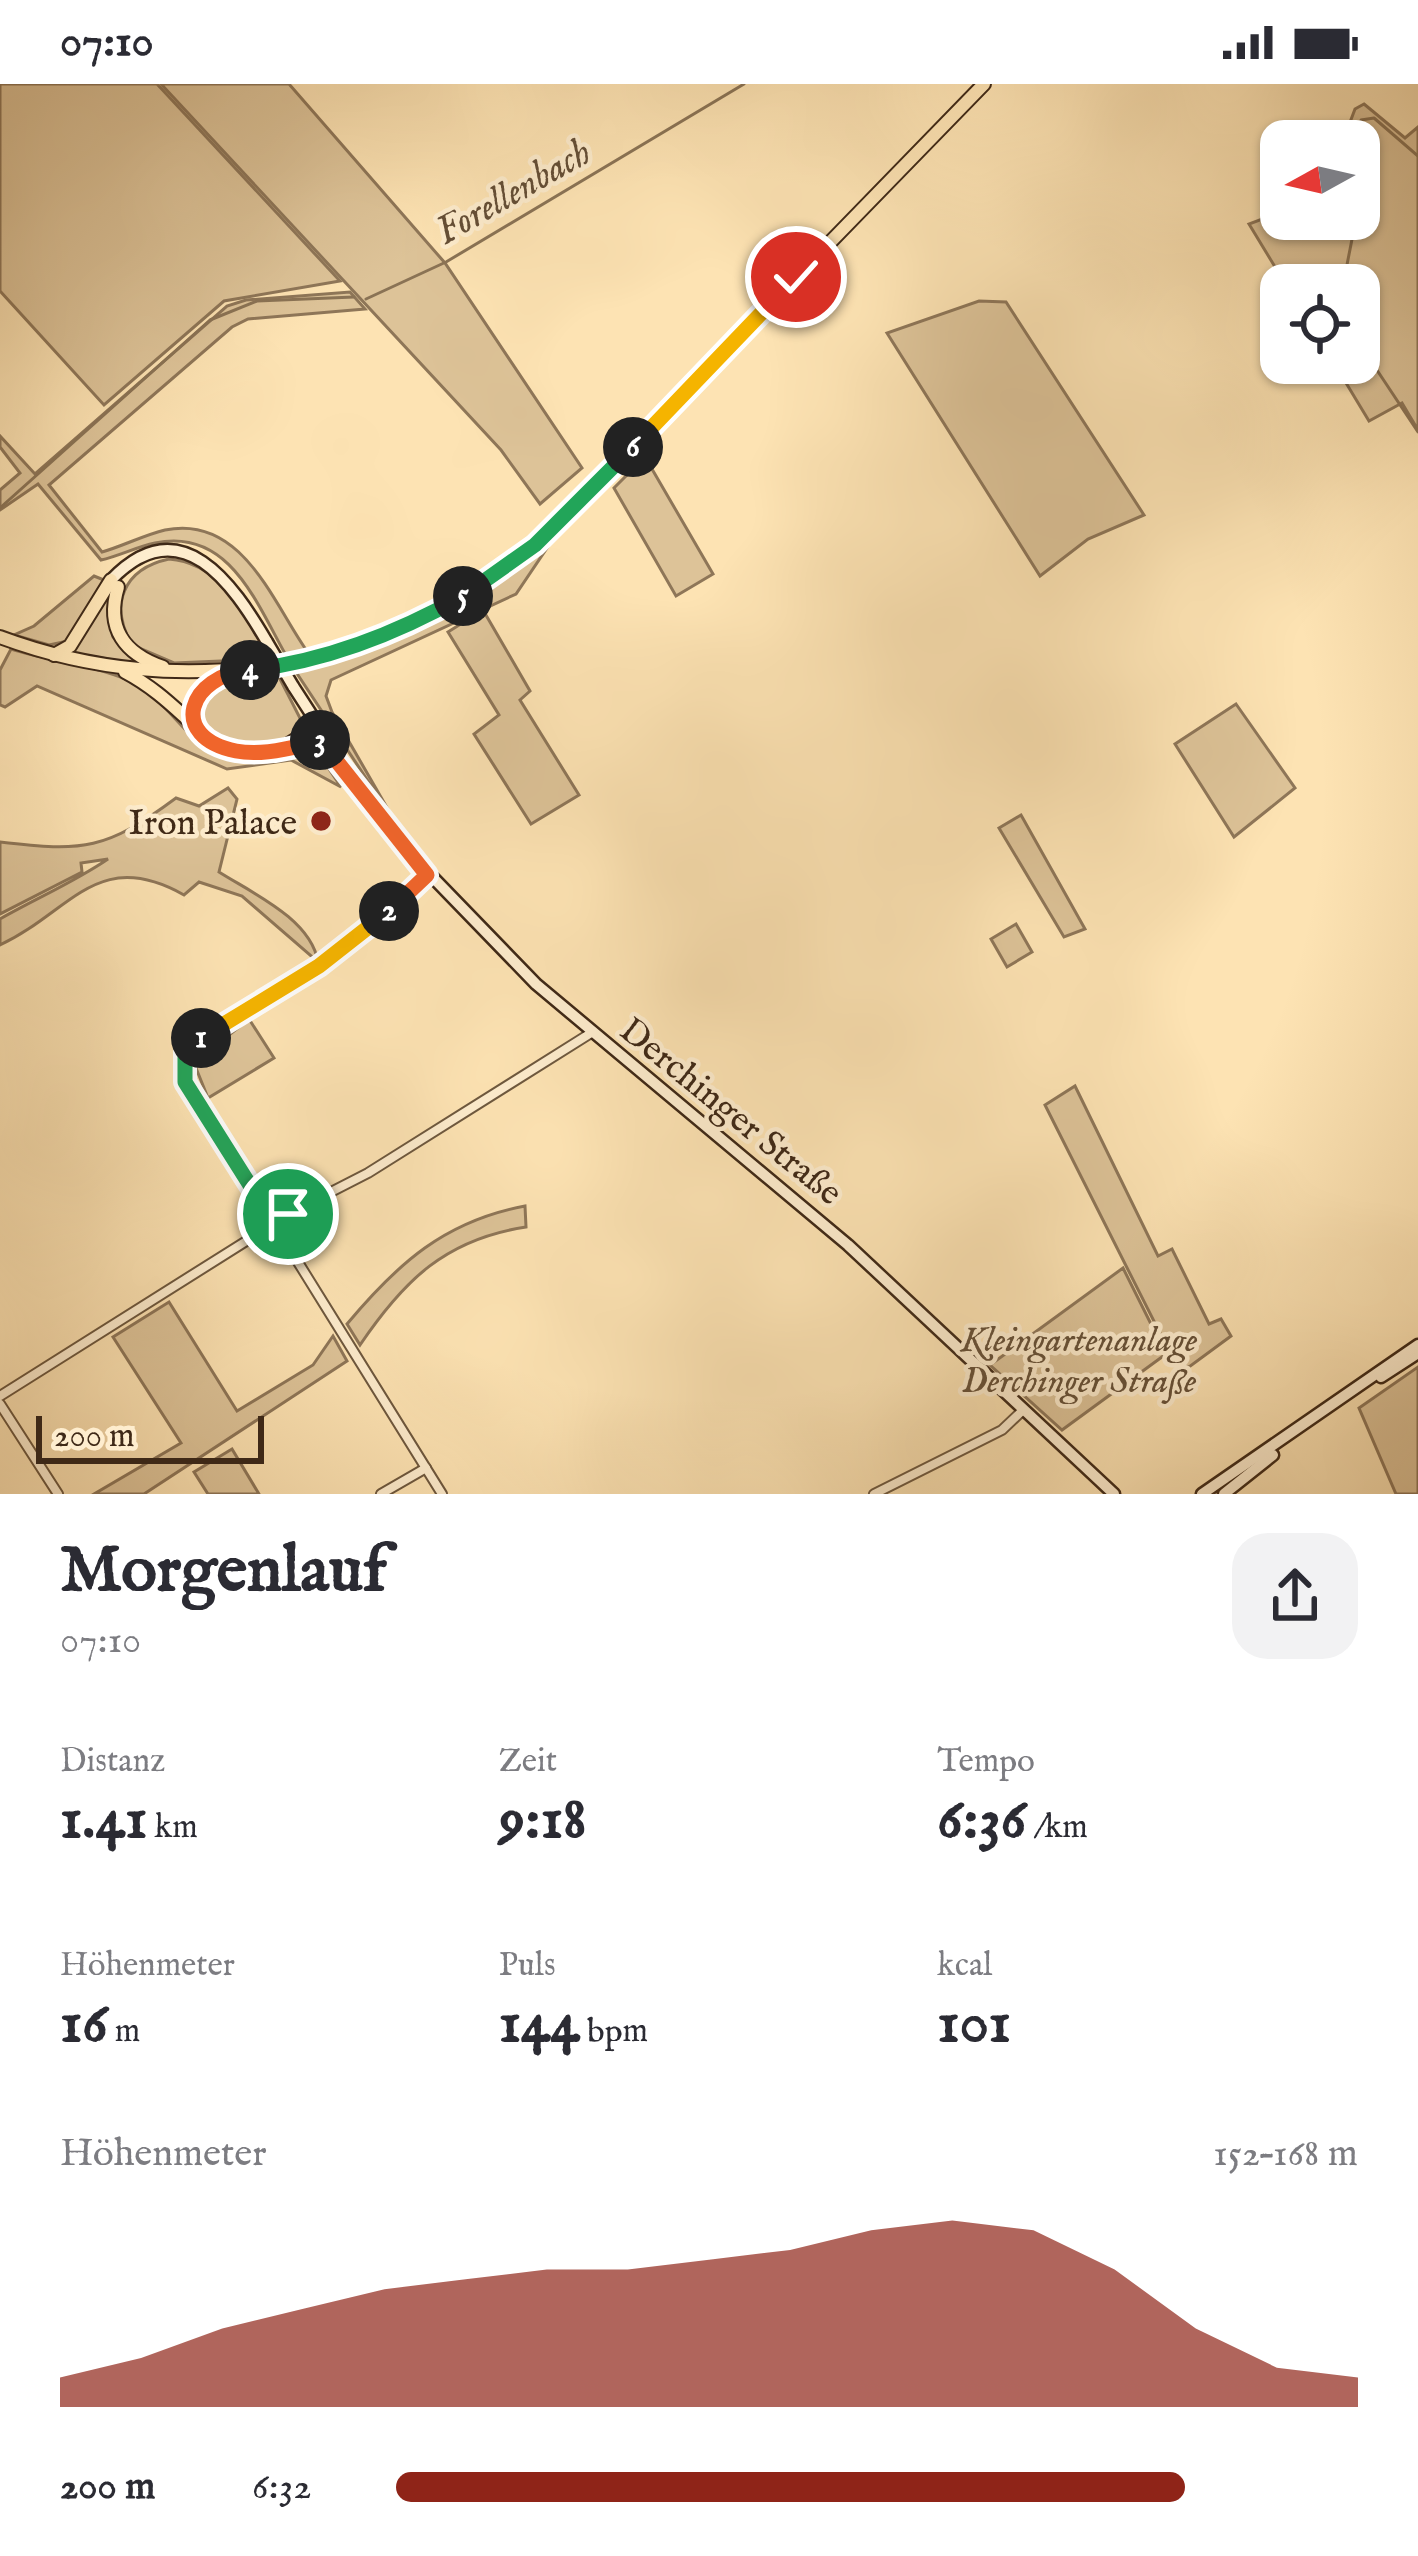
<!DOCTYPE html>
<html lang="de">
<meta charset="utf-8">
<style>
:root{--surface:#fff;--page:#f2f2f3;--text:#2b2b33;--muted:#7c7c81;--accent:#8f2418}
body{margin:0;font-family:"IM FELL English",serif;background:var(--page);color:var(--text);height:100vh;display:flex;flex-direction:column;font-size:45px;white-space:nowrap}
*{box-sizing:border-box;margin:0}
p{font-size:39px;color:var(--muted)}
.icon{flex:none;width:66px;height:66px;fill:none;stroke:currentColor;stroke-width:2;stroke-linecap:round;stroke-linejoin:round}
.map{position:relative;height:1410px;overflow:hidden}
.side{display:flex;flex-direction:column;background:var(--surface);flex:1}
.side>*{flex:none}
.needle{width:78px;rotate:262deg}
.controls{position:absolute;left:1260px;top:36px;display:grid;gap:24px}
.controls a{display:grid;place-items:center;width:120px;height:120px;border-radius:24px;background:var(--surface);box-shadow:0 3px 9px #0004;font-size:60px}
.scale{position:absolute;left:36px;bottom:30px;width:228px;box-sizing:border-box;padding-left:12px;border:6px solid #3f2917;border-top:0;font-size:33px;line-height:42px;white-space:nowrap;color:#3f2917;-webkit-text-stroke:9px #feedce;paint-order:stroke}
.pin{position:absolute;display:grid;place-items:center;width:102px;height:102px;color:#fff;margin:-51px;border:6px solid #fff;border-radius:50%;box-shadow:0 3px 12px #0007}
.km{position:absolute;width:60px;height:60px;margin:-30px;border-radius:50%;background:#222;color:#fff;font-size:33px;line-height:60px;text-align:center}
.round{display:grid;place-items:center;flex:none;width:126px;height:126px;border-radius:36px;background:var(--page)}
.head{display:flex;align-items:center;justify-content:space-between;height:204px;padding:0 60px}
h1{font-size:66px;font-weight:700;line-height:90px}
.stats{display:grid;grid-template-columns:repeat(3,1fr);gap:18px;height:204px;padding:12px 60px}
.stats div{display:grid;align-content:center}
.stats b{font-size:60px;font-weight:700}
.stats small{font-size:33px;font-weight:400}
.stats p{font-size:33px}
.chart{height:336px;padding:24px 60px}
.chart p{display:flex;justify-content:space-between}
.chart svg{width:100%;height:216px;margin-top:12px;fill:var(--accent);opacity:.7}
ul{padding:0 60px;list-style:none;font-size:39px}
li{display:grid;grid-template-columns:192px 144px 1fr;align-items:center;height:90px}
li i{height:30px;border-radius:15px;background:var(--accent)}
.status{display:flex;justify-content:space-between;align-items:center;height:84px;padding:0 60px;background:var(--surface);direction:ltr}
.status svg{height:33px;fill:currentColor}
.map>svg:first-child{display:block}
</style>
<div class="status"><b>07:10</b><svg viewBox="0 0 49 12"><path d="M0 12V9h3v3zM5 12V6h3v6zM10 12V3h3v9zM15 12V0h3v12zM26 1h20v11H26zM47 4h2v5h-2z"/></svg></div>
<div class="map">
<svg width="1418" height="1410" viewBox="0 0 1418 1410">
<rect width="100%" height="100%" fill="#fde3b3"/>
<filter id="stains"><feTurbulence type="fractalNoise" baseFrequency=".00167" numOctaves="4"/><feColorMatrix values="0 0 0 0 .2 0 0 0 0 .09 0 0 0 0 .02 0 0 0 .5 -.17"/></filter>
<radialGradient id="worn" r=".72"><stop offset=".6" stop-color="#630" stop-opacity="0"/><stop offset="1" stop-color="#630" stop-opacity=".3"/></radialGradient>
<g fill="#ddc398" stroke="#8e7658" stroke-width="3">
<polygon points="0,0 157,0 340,197 224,217 104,321 0,207"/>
<polygon points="161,0 289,0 445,179 582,384 540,420 501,366"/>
<polygon points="1364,20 1405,54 1418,43 1418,346 1402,319 1369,337 1334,279 1359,279 1359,201 1286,201 1249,140 1281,128 1281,135 1359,135 1359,57 1352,57 1349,41 1355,25"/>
<path d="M350,208l15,17 -117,10 -16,8 -183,158 53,67c21,-6 42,-17 63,-22 77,-16 108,73 142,121l-20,6c-30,-52 -57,-130 -132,-114 -19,4 -36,13 -54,17l-63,-76 -38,26v-20l20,-17 -20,-26v-11l35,38 192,-168 19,-6z"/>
<polygon points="979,217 1006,218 1144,431 1088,455 1040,492 887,249"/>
<polygon points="645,373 713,490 676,512 614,404"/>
<path d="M545,459l4,2 -33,49 -185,86 -5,16 6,16 65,113 -103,-156c95,-23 175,-63 251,-126z"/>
<path d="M169,475c54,4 76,58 101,100l-96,4 -42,-18c-23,-40 -9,-76 37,-86z"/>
<polygon points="94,492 104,496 68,557 49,561 14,551 34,542"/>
<polygon points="110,507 113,553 137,580 66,568"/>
<polygon points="483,526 530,607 520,616 579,711 531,740 474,650 499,631 448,548"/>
<path d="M11,565c38,12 83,16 119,32 38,17 56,64 94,75 32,10 62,-7 93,-5l24,36 -50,-27 -64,9 -190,-83 -32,21 -5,-2v-35z"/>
<path d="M277,589l25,49c-19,43 -106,30 -103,-24l20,-15z"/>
<polygon points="1236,620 1295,704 1234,753 1175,660"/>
<path d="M228,704l9,11 -18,73c33,21 92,47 99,90l-76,-66 -43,-14 -15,13c-87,-49 -113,17 -184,50v-26c37,-21 76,-38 108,-60l-27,4 1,9 -82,42v-72c84,10 106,8 176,-44l23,8z"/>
<polygon points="1021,731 1085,845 1064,853 999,744"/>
<polygon points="1016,840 1032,868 1007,883 991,855"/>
<polygon points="249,935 274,974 208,1014 194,979"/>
<polygon points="1075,1002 1158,1172 1172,1165 1209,1240 1221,1235 1231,1252 1189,1283 1177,1281 1172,1273 1045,1021"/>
<path d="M525,1122l1,21c-80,12 -122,53 -166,118l-13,-21c51,-61 98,-103 178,-118z"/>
<polygon points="1123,1184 1166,1270 1062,1346 990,1281"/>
<polygon points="169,1218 237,1327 313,1281 333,1252 347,1277 144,1410 94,1410 181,1359 113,1253"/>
<polygon points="1418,1283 1418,1410 1396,1410 1359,1324"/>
<polygon points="232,1365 259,1410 208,1410 194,1388"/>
</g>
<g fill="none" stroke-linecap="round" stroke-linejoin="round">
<g stroke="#8a7355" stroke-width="3">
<polyline points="1359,114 1361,36 1374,34 1418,72"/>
<polyline points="1343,201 1356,135"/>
<polyline points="366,215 446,178 744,0"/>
<polyline points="1359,259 1418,348"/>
<polyline points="0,424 210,236 257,217 354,213"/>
</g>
<g stroke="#6e583e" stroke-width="12">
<g id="street">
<circle cx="274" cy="1140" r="17"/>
<polyline points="265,1125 185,997 185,968 319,882 426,791"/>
<polyline points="288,1130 368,1089 591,949"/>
<polyline points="283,1154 442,1410"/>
<polyline points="0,1312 259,1149"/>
<polyline points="0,1320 58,1410"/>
<polyline points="381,1410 426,1384"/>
<polyline points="874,1410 1002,1346 1022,1327"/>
</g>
</g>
<g stroke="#3f2917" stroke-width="15">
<g id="secondary">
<path d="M111,496c70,-73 122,4 156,62"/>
<polyline points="293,602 384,743 536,900 848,1161 1114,1410"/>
<polyline points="1381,1293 1418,1269"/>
<polyline points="1202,1410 1418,1261"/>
<polyline points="1224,1410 1273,1371"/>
</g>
</g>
<g stroke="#3f2917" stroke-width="16">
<g id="primary">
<path d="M118,503c-13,42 7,67 45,80"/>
<path d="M0,553c182,68 381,33 531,-89 63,-52 117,-118 173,-176 93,-96 187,-192 280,-288"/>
<polyline points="54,571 70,562 111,496"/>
<path d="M125,588c81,43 82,112 199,67"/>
<polyline points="201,648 193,633 196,612 225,591"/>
<polyline points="287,661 317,642"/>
</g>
</g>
<use href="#street" stroke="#feedce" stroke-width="8"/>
<use href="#secondary" stroke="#feedce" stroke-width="10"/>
<use href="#primary" stroke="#fde3b3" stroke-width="12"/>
<g stroke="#3f2917" stroke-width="15" stroke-linecap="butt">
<polyline id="secondary-bridge" points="267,558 293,602"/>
</g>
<use href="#secondary-bridge" stroke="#feedce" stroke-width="10"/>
</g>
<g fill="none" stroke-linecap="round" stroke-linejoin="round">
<g stroke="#fff" stroke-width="24">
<polyline id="split-1" points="201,954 185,968 185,998 265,1125 280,1124 288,1130"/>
</g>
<g stroke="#fff" stroke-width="24">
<polyline id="split-2" points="201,954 319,882 389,827"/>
</g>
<g stroke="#fff" stroke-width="24">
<polyline id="split-3" points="320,656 427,791 389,827"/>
</g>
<g stroke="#fff" stroke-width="24">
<path id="split-4" d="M250,586c-62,5 -83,67 -14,81 26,5 59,-3 84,-11"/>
</g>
<g stroke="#fff" stroke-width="24">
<path id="split-5" d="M250,586c77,-9 146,-36 213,-74"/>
</g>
<g stroke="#fff" stroke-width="24">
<polyline id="split-6" points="463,512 535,461 633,363"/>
</g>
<g stroke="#fff" stroke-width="24">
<polyline id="split-7" points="633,363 796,193"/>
</g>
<use href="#split-1" stroke="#22a559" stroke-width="15"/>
<use href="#split-2" stroke="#f5b400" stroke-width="15"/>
<use href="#split-3" stroke="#f0652b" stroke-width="15"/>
<use href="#split-4" stroke="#f0652b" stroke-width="15"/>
<use href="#split-5" stroke="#22a559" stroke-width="15"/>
<use href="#split-6" stroke="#22a559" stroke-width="15"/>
<use href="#split-7" stroke="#f5b400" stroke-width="15"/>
</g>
<circle fill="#8f2418" stroke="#feedce" stroke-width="4.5" cx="321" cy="737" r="12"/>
<g text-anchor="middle" stroke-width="9" stroke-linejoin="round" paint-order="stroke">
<g font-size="36" fill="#3f2917" stroke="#feedce" text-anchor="end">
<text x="297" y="750">Iron Palace</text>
</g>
<g font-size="36" fill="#3f2917" stroke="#feedce">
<text transform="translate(732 1026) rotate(39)" y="13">Derchinger Straße</text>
</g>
<g font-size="36" font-style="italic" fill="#665037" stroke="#feedce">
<text x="1079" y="1267">Kleingartenanlage<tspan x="1079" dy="41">Derchinger Straße</tspan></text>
</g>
<g font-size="39" font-style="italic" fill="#644e36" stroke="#feedce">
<text transform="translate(512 106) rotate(-30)" y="14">Forellenbach</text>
</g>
</g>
<rect width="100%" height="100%" filter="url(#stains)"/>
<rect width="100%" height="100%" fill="url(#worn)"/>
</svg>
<div class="controls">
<a><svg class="needle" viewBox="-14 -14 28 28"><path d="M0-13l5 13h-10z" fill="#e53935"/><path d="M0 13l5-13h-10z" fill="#7c7c81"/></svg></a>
<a><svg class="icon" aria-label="locate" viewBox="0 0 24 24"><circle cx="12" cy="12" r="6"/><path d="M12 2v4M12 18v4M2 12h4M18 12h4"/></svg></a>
</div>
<div class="scale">200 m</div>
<div class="pin" style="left:288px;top:1130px;background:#1e9e55"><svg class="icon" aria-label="arrive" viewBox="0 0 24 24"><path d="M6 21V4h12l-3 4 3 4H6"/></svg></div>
<div class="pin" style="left:796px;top:193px;background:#d93025"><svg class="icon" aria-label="check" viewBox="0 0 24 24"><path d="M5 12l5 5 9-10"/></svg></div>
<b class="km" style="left:201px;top:954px">1</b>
<b class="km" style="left:389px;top:827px">2</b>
<b class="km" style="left:320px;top:656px">3</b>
<b class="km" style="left:250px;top:586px">4</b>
<b class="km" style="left:463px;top:512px">5</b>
<b class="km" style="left:633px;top:363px">6</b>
</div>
<section class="side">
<div class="head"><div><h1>Morgenlauf</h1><p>07:10</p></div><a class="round"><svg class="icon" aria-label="share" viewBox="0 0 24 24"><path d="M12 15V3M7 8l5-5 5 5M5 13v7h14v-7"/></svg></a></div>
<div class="stats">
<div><p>Distanz</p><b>1.41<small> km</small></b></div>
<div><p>Zeit</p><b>9:18</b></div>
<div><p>Tempo</p><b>6:36<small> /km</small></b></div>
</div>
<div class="stats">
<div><p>Höhenmeter</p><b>16<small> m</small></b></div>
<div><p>Puls</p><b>144<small> bpm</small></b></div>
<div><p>kcal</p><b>101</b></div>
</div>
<div class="chart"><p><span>Höhenmeter</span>152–168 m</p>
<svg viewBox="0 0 160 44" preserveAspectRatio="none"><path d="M0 44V38L10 34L20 28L30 24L40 20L50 18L60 16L70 16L80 14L90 12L100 8L110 6L120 8L130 16L140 28L150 36L160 38V44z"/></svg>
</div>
<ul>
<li><b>200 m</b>6:32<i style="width:82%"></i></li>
</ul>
</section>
